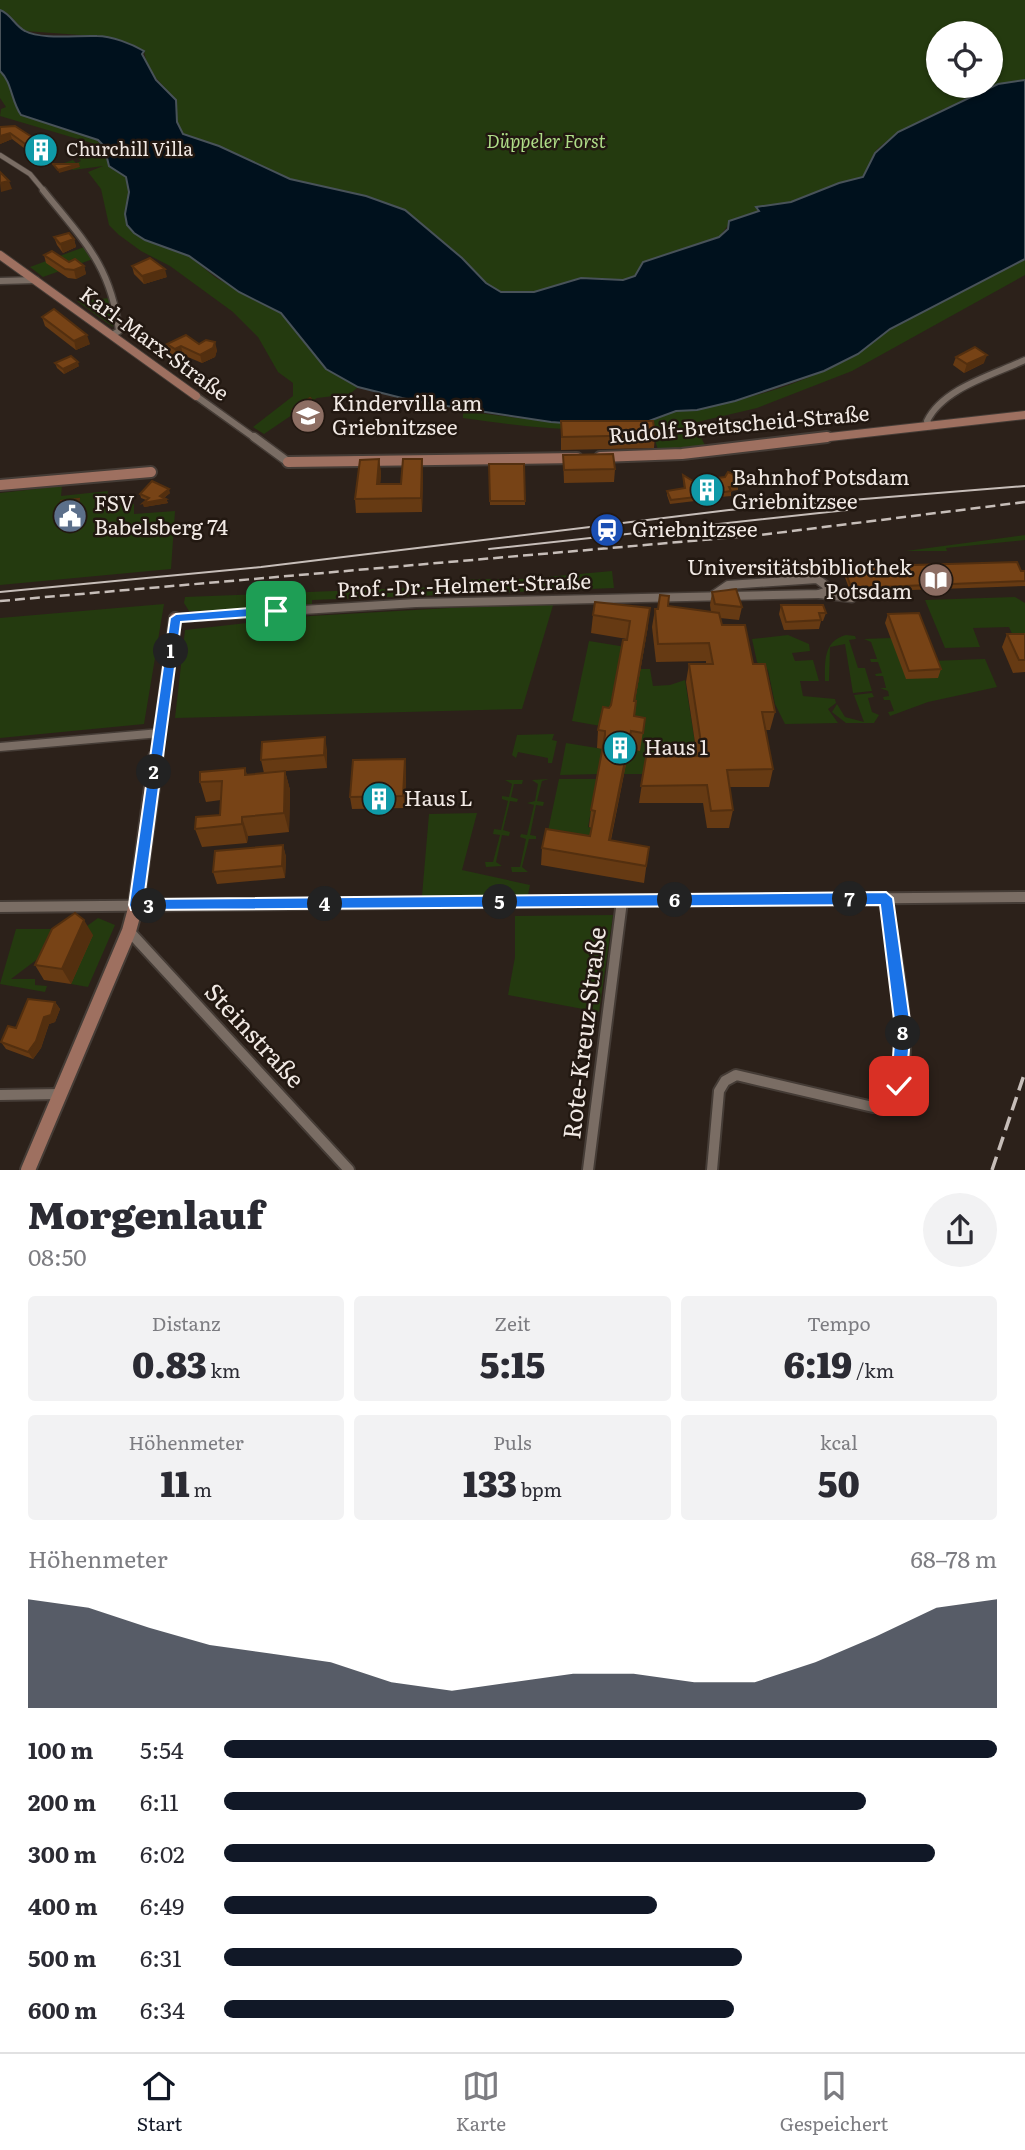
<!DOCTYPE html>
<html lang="de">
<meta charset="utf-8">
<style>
:root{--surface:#fff;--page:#f2f2f3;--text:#2b2b33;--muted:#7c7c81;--line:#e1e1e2;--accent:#111827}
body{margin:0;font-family:Literata,serif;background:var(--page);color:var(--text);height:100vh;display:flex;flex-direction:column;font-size:26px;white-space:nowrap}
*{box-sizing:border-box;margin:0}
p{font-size:23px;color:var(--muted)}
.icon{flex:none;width:38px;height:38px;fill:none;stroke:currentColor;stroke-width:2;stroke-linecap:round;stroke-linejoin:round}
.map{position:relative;height:1170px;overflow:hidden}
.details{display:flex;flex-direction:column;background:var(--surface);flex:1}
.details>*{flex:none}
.tools{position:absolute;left:926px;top:21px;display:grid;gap:14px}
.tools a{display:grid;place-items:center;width:77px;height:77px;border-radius:50%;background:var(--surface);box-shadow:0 2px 5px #0004;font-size:35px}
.pin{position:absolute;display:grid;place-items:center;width:60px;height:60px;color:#fff;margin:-30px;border-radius:14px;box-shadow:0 4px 10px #0006}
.km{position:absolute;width:35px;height:35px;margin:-18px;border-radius:50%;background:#222;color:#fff;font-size:19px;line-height:35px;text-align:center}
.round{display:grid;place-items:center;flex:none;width:74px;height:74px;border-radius:37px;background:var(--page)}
.headline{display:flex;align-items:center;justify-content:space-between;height:119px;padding:0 28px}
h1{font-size:38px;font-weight:800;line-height:52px}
.metrics{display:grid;grid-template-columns:repeat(3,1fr);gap:10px;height:119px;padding:7px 28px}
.metrics div{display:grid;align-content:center;border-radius:7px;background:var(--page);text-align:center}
.metrics b{font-size:35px;font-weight:800}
.metrics small{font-size:19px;font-weight:400}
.metrics p{font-size:19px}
.chart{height:196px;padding:14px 28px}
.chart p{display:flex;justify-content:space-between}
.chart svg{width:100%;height:126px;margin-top:7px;fill:var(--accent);opacity:.7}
ul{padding:0 28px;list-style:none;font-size:23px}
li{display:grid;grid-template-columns:112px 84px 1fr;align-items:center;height:52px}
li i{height:18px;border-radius:9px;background:var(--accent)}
.dock{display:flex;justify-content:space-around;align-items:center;height:98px;border-top:2px solid var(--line);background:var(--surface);font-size:19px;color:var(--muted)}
.dock a{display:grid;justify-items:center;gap:4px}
.dock .current{color:var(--accent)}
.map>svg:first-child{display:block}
</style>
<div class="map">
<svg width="1025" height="1170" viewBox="0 0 1025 1170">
<rect width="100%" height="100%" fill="#2c211a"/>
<g fill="#243a0f" fill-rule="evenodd">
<path d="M0,0h1025v80c-27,0 -134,51 -150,72 -5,8 -6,17 -12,25 -21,6 -79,32 -98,28l-11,9 -21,5 -14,18 -62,20 -22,19 -12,4 -42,-2 -47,14h-32l-16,-9 -24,-25 -57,-48 -39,-14 -76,-17 -71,-33 -36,-12 -6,-12 -1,-22 -28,-31 -4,-18 -36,-14 -83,-6 -18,-18 -7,-3zM938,33h52v53h-52z"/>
<path d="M0,71c12,11 11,30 21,44l72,23 11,8c2,17 16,20 23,33 7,14 -3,31 0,46l62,31 27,22 65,35 41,51 36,23 -8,7 -33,4 -53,36 -11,-7 40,-31v-13l-15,-11 -20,-35 -25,-25 -63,-46 -29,-15 -22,-16 -10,-10 -8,-36 -13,-17 15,-6 -30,4 -9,-7 9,-3 3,3 5,-2 -3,-3 20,-2 -3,-12 -95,-28 1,-7 5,-2 -6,-9z"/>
<polygon points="84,247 93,259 43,277 30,267"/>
<path d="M1025,259v16l-173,96 -95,37 -64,15 12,22 -47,5 -7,-23c-65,7 -124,0 -188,-9v-7c57,7 129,18 186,10 13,-2 23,-11 35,-12 70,-8 151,-33 206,-80z"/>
<polygon points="110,298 113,327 77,301"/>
<polygon points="62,486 61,496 108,491 105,505 134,504 134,514 175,511 171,569 0,585 0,493"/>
<polygon points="1025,535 1025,540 946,548 947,551 906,551"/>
<polygon points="612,571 614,588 312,600 312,606 195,611 189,611 184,603 185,597 457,586 471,579 525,579"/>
<polygon points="1015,597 1025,603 1025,646 1018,647 1009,627 973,628 980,647 945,648 925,600"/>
<polygon points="554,602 522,709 175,718 185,630 310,616"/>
<polygon points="164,604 144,724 0,738 0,618"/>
<polygon points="788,635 809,644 810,651 792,653 795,661 813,660 819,681 800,681 803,696 835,699 836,703 828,709 838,723 785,724 775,704 768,670 757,662 752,639"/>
<path d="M846,635l9,1 1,3 -7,1 9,28h7l7,23 -19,2 -8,-49 -15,3 -1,34h-4c0,-19 -2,-40 21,-46z"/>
<polygon points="891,638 931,661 985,659 997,687 928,702 890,716 888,712 894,711 890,700 884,700 883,697 889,696 888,691 880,688 886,688 883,676 876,676 875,674 882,673 878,662 871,662 870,659 877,659 871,642 864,639"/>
<polygon points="589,641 626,647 608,722 601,726 572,721"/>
<polygon points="640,669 650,669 653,686 670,685 685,680 700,774 622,774 629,749 640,750 632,718"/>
<polygon points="872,693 874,697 868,698 872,712 879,715 874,723 846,723 832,712 837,704 845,717 864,722 854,695"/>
<polygon points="554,734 552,740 557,741 552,763 548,763 548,758 518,752 516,758 512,755 517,735"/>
<polygon points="566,743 603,749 598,774 560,775"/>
<polygon points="549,779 542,781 537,801 544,802 543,806 536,805 530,835 536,836 536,839 529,839 522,867 528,872 512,872 511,867 520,867 526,839 520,837 521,834 527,835 534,805 527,803 535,801 538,784 532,780"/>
<polygon points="559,779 597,779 588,827 593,828 588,852 545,845"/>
<polygon points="505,780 523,780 522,784 514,784 511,797 518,799 517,802 510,801 503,830 510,832 509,836 502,835 496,862 502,866 486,867 485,862 493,862 500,835 493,834 494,829 501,830 508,801 502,799 502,796 509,797 512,784"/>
<polygon points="477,813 462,870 530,885 528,895 422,896 429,814"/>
<polygon points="613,915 599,1012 508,995 515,957 515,916"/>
<polygon points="98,918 115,925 88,987 71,984 92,935 83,929"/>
<polygon points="16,929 52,929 56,945 11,979 35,979 35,985 47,986 45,992 0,984"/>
</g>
<path fill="#00111d" stroke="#485259" stroke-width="2" d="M0,10c11,4 15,16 25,21 16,9 54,4 72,5 15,0 35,8 47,15l-2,3 14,26 20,20 1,22 6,12 36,12 71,33 76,17 39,14 57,48 24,25 15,9h33l47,-14 42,2 12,-4 8,-14 76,-25 9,-8 1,-8 30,-10 -3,-4 35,-5 48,-19 24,-6 12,-24 23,-21 100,-48 27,-4v179l-135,70 -32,25 -34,17 -89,30 -38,9 -21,1 -27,10 -44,5 -54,-4 -137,-21 -56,-14 -32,-18 -45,-56 -42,-21 -50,-36 -44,-16 -11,-7 -7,-8 -2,-11 4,-22 -3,-15 -17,-11 -5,-20 -6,-6 -77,-25c-10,-14 -9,-33 -21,-44z"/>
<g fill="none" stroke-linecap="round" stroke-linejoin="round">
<g stroke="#453c36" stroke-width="6">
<polyline id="street-far3" points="0,155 30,174 45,192"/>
</g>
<g stroke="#453c36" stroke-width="9">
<g id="street-far2">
<path d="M43,190c40,50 68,75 76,141l-7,4"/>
<polyline points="0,281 36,280"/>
<polyline points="196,396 256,439"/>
<path d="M930,426l-3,-5c16,-33 66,-46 98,-61"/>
</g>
</g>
<g stroke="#453c36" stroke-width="11">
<g id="street-far1">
<polyline points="254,437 288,462"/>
<polyline points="819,594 852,598"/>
<polyline points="175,618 416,603 819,594 827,591 828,587 817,579 728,585 712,596"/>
<polyline points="0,747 160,733"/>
</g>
</g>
<g stroke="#453c36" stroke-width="14">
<g id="street">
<polyline points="0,907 1025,897"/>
<polyline points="129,931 349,1170"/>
<polyline points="0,1095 60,1094"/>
<polyline points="588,1170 622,901"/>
<path d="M712,1170l7,-79 6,-10 11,-6 137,32c9,-1 18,-3 23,-12 22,-42 -3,-150 -10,-197"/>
</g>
</g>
<g stroke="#453c36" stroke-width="10">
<g id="secondary-far2">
<polyline points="0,255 196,396"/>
<polyline points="812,439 1025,415"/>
</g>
</g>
<g stroke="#453c36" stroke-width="14">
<g id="secondary-far1">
<polyline points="600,457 682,454 827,437"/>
<polyline points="288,462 577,458"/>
<polyline points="0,485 151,472"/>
<polyline points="156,758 175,618"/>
</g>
</g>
<g stroke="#453c36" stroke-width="18">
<polyline id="secondary" points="28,1170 129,931 136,905 156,757"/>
</g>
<use href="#street-far3" stroke="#7a6d64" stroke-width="4.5"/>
<use href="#street-far2" stroke="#7a6d64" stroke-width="6"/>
<use href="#street-far1" stroke="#7a6d64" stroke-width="8"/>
<use href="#street" stroke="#7a6d64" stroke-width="10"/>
<use href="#secondary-far2" stroke="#9e7060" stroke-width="8"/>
<use href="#secondary-far1" stroke="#9e7060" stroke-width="10"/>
<use href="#secondary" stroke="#9e7060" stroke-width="14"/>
<g stroke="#c7beb9" stroke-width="2">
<polyline points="489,549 847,510"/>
<polyline points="0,592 261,567 729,510 1025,486"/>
</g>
<polyline stroke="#c7beb9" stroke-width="2.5" stroke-dasharray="10 5" stroke-linecap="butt" points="0,601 760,535 1025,502"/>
<polyline stroke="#c7beb9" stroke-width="3.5" stroke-dasharray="14 7" stroke-linecap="butt" points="992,1170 1025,1072"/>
</g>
<g fill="#663a13">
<polygon points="0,127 35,139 57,150 37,158 12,139 0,144"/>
<polygon points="54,237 74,239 76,247 63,253 57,245"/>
<polygon points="44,255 84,266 86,274 76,279 68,278 46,263"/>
<polygon points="132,266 167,277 144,284 134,274"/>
<polygon points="42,317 90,344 76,350 45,326"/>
<polygon points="167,344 199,344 217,350 215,357 202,363 183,355 177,358 169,352"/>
<polygon points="956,357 984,363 964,373 953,365"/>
<polygon points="55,363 79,366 64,374 57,368"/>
<polygon points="293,409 320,415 308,423 294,418"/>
<polygon points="561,421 655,435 654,448 561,450"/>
<polygon points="563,455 615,469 614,482 564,483"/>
<polygon points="379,459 381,474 380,484 401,484 423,474 422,512 356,513 355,499"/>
<polygon points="489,464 524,464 525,505 490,505"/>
<polygon points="683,475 693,481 738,486 738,490 731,491 731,496 710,498 709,495 696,497 695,501 670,504 667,495 667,491 684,489"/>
<polygon points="170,493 164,498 166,499 168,503 144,507 143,503 146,500 141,498 140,494"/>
<polygon points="80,503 77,527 60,529 58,525"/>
<polygon points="844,567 1025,571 1025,586 855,592 850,591 843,572"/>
<polygon points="712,592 742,607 739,620 720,618 722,625 753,664 775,712 770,730 765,730 773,769 769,787 729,787 733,810 729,828 707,828 703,803 639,803 646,757 697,756 686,682 689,664 706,664 706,661 656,662 652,627 655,609 658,609 668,606 711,612 710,605"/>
<polygon points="595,602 648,626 635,701 636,701 635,716 645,718 640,751 629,749 611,840 649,847 644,883 541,865 542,848 590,836 592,828 589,827 591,810 602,749 597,748 598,730 611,705 627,639 591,633 593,615"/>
<polygon points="781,605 826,613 823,621 821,621 819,629 784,630 779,614"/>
<polygon points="888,614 941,669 938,678 906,679 885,623"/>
<polygon points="1007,634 1025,634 1025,672 1013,673 1002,647"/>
<polygon points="327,750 327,768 285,771 290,790 289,832 248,836 247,843 202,847 195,829 220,815 221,800 206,802 200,782 245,768 247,775 264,773 261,760"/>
<polygon points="405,759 406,772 405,808 352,809 350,797"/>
<polygon points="283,845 286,857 285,878 217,884 213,872"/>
<polygon points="93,935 71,984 44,980 35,965"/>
<polygon points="55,1002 60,1009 55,1022 49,1024 41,1048 33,1059 6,1049 1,1042 16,1028"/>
</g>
<g fill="#532f0f">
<polygon points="10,133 12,139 0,144 0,136"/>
<polygon points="55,144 57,150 37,158 35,151"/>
<polygon points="79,164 80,167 59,173 58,170"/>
<polygon points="9,181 12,189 1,192 0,183"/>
<polygon points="74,239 76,247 63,253 60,244"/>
<polygon points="84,266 86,274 76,279 74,270"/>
<polygon points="165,269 167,277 144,284 142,276"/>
<polygon points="87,335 90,344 76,350 74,341"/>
<polygon points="215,342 217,350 215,357 202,363 200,355"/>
<polygon points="181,346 183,355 177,358 175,349"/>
<polygon points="987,355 984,363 964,373 967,364"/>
<polygon points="78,362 79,366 64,374 63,369"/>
<polygon points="319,407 320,415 308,423 307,415"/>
<polygon points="379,459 381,474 379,499 377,484"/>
<polygon points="422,459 423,474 422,512 421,498"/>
<polygon points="169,489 170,493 162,499 166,499 168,503 144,507 143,503 160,496"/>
<polygon points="79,499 80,503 77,527 76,523"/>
<polygon points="650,608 648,626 632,718 634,701"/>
<polygon points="631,731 629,749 607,857 609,840"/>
<polygon points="325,737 327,750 327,768 324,755"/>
<polygon points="405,759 406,772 405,808 403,796"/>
<polygon points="285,771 290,790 289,832 284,813"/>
<polygon points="242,817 248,836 247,843 242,824"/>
<polygon points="283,845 286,857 285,878 282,866"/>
<polygon points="84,920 93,935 71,984 62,969"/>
<polygon points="55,1002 60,1009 55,1022 49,1024 41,1048 33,1059 28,1052 44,1017"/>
</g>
<g fill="#774316" stroke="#532f0f" stroke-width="2">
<polygon points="15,126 35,139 43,136 55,144 35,151 10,133 0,136 0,127"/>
<polygon points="53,164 79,164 58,170"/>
<polygon points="0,172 9,181 0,183"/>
<polygon points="69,233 74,239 60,244 54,237"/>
<polygon points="52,251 69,262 75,259 84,266 74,270 65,269 44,255"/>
<polygon points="150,258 165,269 142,276 132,266"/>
<polygon points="54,309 87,335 74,341 42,317"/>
<polygon points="186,335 199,344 206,340 215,342 213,348 200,355 181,346 175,349 167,344"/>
<polygon points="975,347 987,355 967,364 956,357"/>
<polygon points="71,356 78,362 63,369 55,363"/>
<polygon points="310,398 319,407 307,415 293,409"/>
<polygon points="561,421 653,421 655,435 562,437"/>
<polygon points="613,454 615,469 564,470 563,455"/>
<polygon points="379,459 377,484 401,484 403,459 422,459 421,498 355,499 360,460"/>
<polygon points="489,464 524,464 525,501 490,501"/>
<polygon points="728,472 733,474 738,486 729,487 731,491 711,494 709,491 694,493 696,497 671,500 667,491 685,488 683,475 693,481 725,477"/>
<polygon points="152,481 169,489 160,496 166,499 143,503 149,498 140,494"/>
<polygon points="79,499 76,523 58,525 61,501"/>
<polygon points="1017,562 1021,571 1025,571 1025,581 856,588 851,587 844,567"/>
<polygon points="736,589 742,607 715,604 712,592"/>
<polygon points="660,595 669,596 668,606 719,613 722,625 745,625 753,664 765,664 775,712 762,712 773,769 727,770 733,810 711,811 707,785 641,786 646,757 703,756 689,664 713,664 709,643 658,644 655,609 658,609"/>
<polygon points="595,602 650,608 634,701 636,701 634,716 645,718 643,733 631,731 609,840 649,847 646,866 542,848 546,829 590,836 595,811 591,810 605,735 605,731 598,730 603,707 609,708 611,705 623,640 627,640 630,621 593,615"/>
<polygon points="781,605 823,605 826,613 819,613 821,620 786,622"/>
<polygon points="919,613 941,669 909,671 888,614"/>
<polygon points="1007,634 1025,634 1025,660 1019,660"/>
<polygon points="325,737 324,755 261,760 262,742"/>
<polygon points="405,759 403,796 350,797 353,760"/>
<polygon points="245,768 245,775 285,771 284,813 242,817 242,824 195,829 196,817 220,815 222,781 200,782 200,772"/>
<polygon points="283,845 282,866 213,872 215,851"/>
<polygon points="75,913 84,920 62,969 35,965 52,929"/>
<polygon points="28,999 55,1002 51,1015 44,1017 36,1041 28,1052 1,1042 8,1026 16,1028"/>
</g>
<polygon fill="#1a73e8" stroke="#fff" stroke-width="2" points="276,606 282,611 276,615 181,622 144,899 886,892 893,898 911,1028 905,1092 899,1094 891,1086 895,1028 880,905 131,910 129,905 170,618 176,614"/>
<defs>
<g id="building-disc" transform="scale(1.75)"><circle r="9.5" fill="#0f9aa8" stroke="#221811"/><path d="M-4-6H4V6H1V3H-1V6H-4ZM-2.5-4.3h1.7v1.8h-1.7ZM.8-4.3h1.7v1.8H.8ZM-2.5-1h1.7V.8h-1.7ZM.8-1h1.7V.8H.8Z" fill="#fff"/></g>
<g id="school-disc" transform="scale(1.75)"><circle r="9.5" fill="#8d6e63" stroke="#221811"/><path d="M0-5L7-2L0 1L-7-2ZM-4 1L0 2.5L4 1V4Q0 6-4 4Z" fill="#fff"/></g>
<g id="civic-disc" transform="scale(1.75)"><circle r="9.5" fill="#5c6f8a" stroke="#221811"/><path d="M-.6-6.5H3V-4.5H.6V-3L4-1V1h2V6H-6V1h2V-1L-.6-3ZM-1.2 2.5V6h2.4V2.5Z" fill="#fff"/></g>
<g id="station-disc" transform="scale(1.75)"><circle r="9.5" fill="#1a4fb4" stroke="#221811"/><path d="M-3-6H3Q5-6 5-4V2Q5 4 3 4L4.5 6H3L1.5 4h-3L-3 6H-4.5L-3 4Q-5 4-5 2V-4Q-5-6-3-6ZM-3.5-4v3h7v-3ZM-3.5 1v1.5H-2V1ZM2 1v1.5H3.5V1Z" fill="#fff"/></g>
<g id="library-disc" transform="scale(1.75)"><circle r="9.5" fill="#8d6e63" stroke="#221811"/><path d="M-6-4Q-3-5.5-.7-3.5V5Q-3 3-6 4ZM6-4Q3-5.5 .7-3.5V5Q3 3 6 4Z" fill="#fff"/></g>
</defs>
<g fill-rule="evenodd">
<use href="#building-disc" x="41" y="150"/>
<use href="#school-disc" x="308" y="416"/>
<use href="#building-disc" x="707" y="490"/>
<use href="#civic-disc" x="70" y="516"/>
<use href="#station-disc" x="607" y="530"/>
<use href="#library-disc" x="936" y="580"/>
<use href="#building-disc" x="620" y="748"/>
<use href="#building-disc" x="379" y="799"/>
</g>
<g text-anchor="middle" stroke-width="5" stroke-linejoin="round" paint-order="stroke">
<g font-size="18" font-style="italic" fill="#aedc87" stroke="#221811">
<text x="546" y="148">Düppeler Forst</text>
</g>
<g font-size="18" fill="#f1e9e4" stroke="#221811" text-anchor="start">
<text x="66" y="156">Churchill Villa</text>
</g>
<g font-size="21" fill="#f1e9e4" stroke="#221811">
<text transform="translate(154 344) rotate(36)" y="7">Karl-Marx-Straße</text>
<text transform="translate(739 425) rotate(-5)" y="7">Rudolf-Breitscheid-Straße</text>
<text transform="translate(464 586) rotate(-2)" y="7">Prof.-Dr.-Helmert-Straße</text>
</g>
<g font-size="21" fill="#f1e9e4" stroke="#221811" text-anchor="start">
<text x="332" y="411">Kindervilla am<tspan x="332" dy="24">Griebnitzsee</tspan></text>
<text x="732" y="485">Bahnhof Potsdam<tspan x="732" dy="24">Griebnitzsee</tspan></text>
<text x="94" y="511">FSV<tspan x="94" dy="24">Babelsberg 74</tspan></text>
<text x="632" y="537">Griebnitzsee</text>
<text x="912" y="575" text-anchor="end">Universitätsbibliothek<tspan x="912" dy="24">Potsdam</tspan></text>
<text x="644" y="755">Haus 1</text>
<text x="404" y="806">Haus L</text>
</g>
<g font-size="24" fill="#f1e9e4" stroke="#221811">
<text transform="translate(585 1033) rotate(-83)" y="8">Rote-Kreuz-Straße</text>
<text transform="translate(254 1036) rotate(47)" y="8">Steinstraße</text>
</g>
</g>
</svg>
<div class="tools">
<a><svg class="icon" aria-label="locate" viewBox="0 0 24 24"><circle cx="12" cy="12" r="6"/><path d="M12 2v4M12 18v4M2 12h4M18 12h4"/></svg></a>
</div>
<div class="pin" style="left:276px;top:611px;background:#1e9e55"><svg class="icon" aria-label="arrive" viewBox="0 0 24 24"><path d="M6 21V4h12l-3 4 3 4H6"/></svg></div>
<div class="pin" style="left:899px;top:1086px;background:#d93025"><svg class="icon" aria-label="check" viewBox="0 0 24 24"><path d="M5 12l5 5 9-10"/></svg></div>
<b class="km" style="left:171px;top:651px">1</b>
<b class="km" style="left:154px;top:772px">2</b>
<b class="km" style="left:149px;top:906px">3</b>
<b class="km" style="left:325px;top:904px">4</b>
<b class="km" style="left:500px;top:902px">5</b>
<b class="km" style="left:675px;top:900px">6</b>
<b class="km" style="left:850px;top:899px">7</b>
<b class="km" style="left:903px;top:1033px">8</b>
</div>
<section class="details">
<div class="headline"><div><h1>Morgenlauf</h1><p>08:50</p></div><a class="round"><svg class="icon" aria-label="share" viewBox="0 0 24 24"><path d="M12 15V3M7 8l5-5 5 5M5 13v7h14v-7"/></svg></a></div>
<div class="metrics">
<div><p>Distanz</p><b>0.83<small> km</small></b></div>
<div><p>Zeit</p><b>5:15</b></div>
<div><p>Tempo</p><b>6:19<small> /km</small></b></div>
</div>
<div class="metrics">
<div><p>Höhenmeter</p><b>11<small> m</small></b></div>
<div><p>Puls</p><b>133<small> bpm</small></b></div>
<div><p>kcal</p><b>50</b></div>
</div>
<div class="chart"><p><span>Höhenmeter</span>68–78 m</p>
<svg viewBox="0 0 160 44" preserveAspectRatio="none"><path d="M0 44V6L10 9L20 16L30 22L40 25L50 28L60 35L70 38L80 35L90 32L100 32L110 35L120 35L130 28L140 19L150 9L160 6V44z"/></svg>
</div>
<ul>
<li><b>100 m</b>5:54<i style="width:100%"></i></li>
<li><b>200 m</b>6:11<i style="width:83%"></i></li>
<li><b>300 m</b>6:02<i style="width:92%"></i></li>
<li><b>400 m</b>6:49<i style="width:56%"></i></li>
<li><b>500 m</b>6:31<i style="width:67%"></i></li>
<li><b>600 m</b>6:34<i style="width:66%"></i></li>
</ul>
</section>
<nav class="dock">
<a class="current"><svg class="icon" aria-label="home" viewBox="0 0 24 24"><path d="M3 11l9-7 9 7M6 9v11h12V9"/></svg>Start</a>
<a><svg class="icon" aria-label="map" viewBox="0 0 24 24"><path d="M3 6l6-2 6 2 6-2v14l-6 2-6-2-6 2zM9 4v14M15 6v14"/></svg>Karte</a>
<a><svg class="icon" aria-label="saved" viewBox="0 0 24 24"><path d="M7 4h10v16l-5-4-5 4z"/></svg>Gespeichert</a>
</nav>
